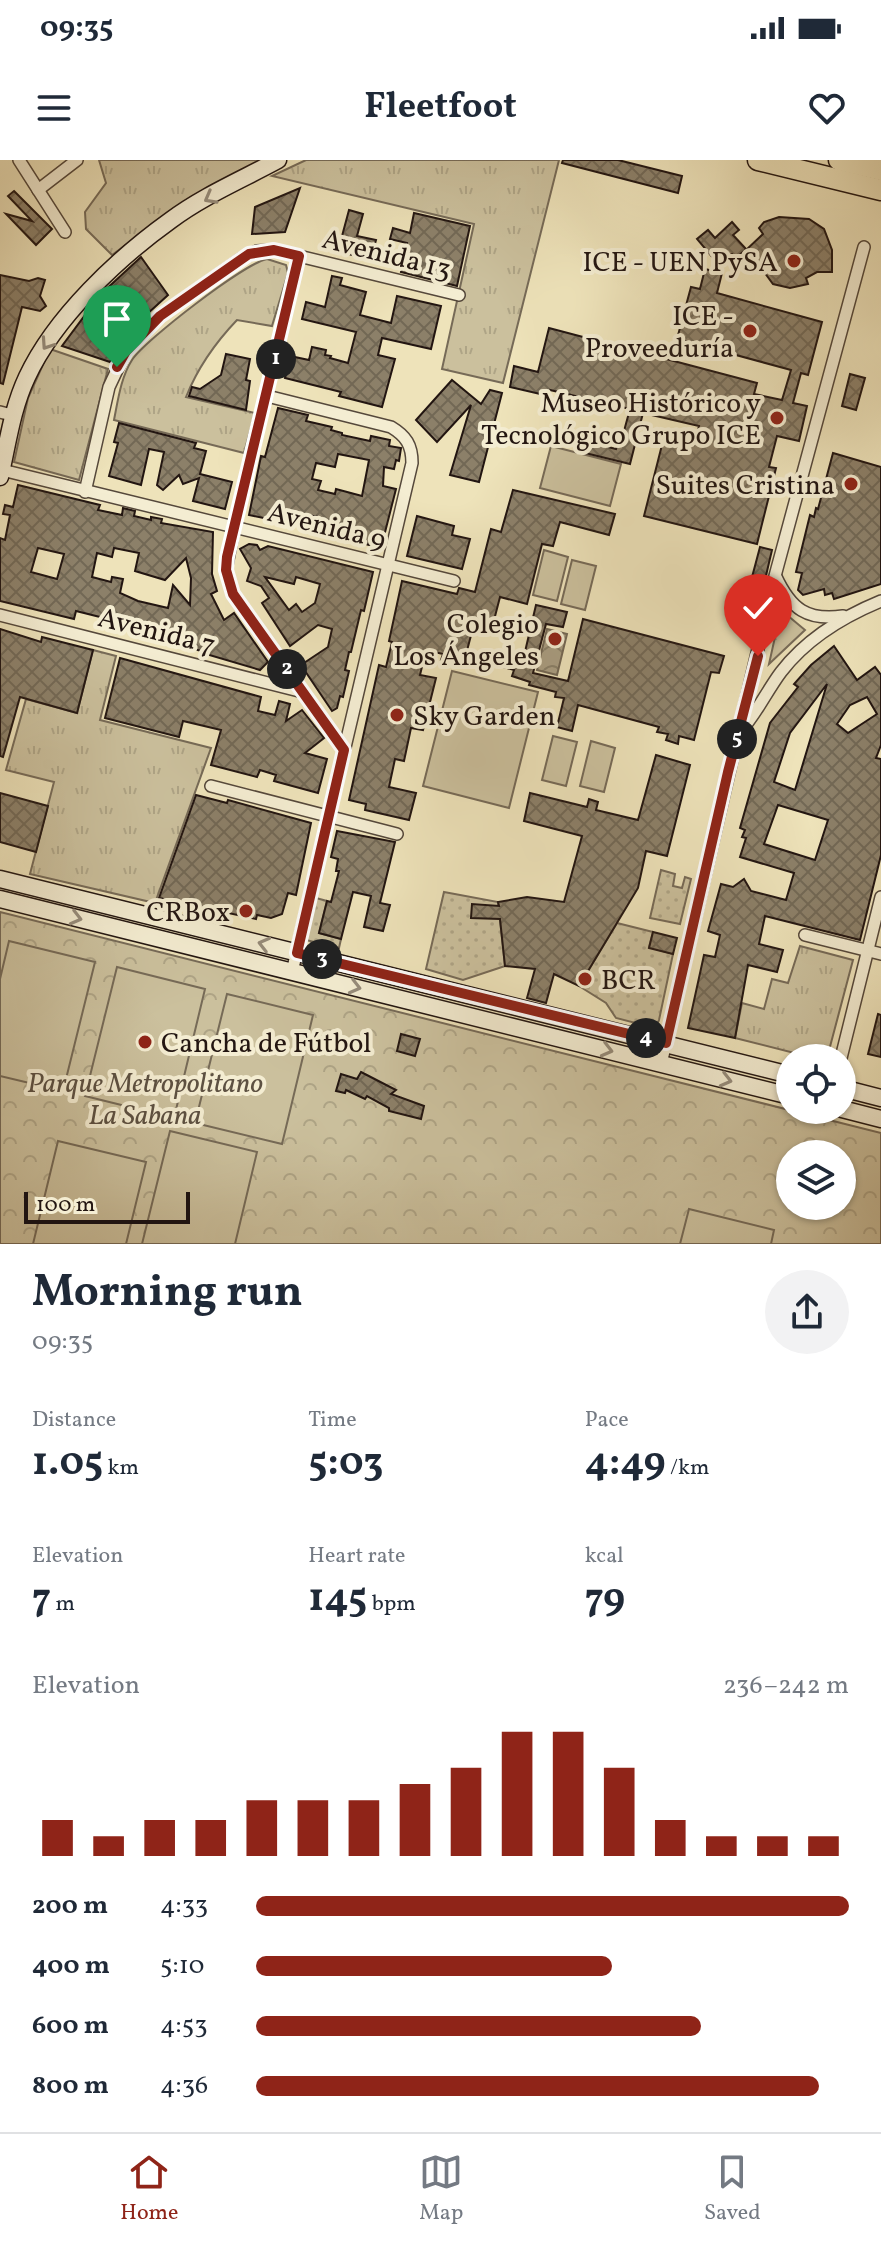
<!DOCTYPE html>
<meta charset="utf-8">
<style>
:root{--surface:#fff;--page:#f2f2f3;--text:#1f2937;--muted:#747a83;--line:#e0e1e3;--accent:#8f2418}
body{margin:0;font-family:Vollkorn,serif;background:var(--page);color:var(--text);height:100vh;display:flex;flex-direction:column;font-size:30px;white-space:nowrap}
*{box-sizing:border-box;margin:0}
p{font-size:26px;color:var(--muted)}
.icon{flex:none;width:44px;height:44px;fill:none;stroke:currentColor;stroke-width:2;stroke-linecap:round;stroke-linejoin:round}
.map{position:relative;height:1084px;overflow:hidden}
.sheet{display:flex;flex-direction:column;background:var(--surface);flex:1}
.sheet>*{flex:none}
.fabs{position:absolute;left:776px;top:884px;display:grid;gap:16px}
.fabs a{display:grid;place-items:center;width:80px;height:80px;border-radius:50%;background:var(--surface);box-shadow:0 2px 6px #0004;font-size:40px}
.scale{position:absolute;left:24px;bottom:20px;width:166px;box-sizing:border-box;padding-left:8px;border:4px solid #221511;border-top:0;font-size:22px;line-height:28px;white-space:nowrap;color:#221511;-webkit-text-stroke:6px #f4edd2;paint-order:stroke}
.pin{position:absolute;display:grid;place-items:center;width:68px;height:68px;color:#fff;margin:-82px -34px;border-radius:50% 50% 50% 0;rotate:-45deg;box-shadow:0 0 8px #0007}
.pin .icon{rotate:45deg}
.km{position:absolute;width:40px;height:40px;margin:-20px;border-radius:50%;background:#222;color:#fff;font-size:22px;line-height:40px;text-align:center}
.round{display:grid;place-items:center;flex:none;width:84px;height:84px;border-radius:42px;background:var(--page)}
.headline{display:flex;align-items:center;justify-content:space-between;height:136px;padding:0 32px}
h1{font-size:44px;font-weight:700;line-height:60px}
.figures{display:grid;grid-template-columns:repeat(3,1fr);gap:12px;height:136px;padding:8px 32px}
.figures div{display:grid;align-content:center}
.figures b{font-size:40px;font-weight:700}
.figures small{font-size:22px;font-weight:400}
.figures p{font-size:22px}
.chart{height:224px;padding:16px 32px}
.chart p{display:flex;justify-content:space-between}
.chart svg{width:100%;height:144px;margin-top:8px;stroke:var(--accent);stroke-width:6}
ul{padding:0 32px;list-style:none;font-size:26px}
li{display:grid;grid-template-columns:128px 96px 1fr;align-items:center;height:60px}
li i{height:20px;border-radius:10px;background:var(--accent)}
.status{display:flex;justify-content:space-between;align-items:center;height:56px;padding:0 40px;background:var(--surface);direction:ltr}
.status svg{height:22px;fill:currentColor}
header{display:flex;justify-content:space-between;align-items:center;height:104px;padding:0 32px;background:var(--surface);font-size:36px;font-weight:700}
.tabs{display:flex;justify-content:space-around;align-items:center;height:112px;border-top:2px solid var(--line);background:var(--surface);font-size:22px;color:var(--muted)}
.tabs a{display:grid;justify-items:center;gap:4px}
.tabs .current{color:var(--accent)}
.map>svg:first-child{display:block}
</style>
<div class="status"><b>09:35</b><svg viewBox="0 0 49 12"><path d="M0 12V9h3v3zM5 12V6h3v6zM10 12V3h3v9zM15 12V0h3v12zM26 1h20v11H26zM47 4h2v5h-2z"/></svg></div>
<header><svg class="icon" aria-label="menu" viewBox="0 0 24 24"><path d="M4 6h16M4 12h16M4 18h16"/></svg>Fleetfoot<svg class="icon" aria-label="heart" viewBox="0 0 24 24"><path d="M12 20l-8-8c-3-5 5-10 8-4 3-6 11-1 8 4z"/></svg></header>
<div class="map">
<svg width="881" height="1084" viewBox="0 0 881 1084">
<defs>
<pattern id="grass-tufts" width="24" height="20" patternUnits="userSpaceOnUse" patternTransform="scale(2)"><rect width="24" height="20" fill="#cbc09d"/><path d="M3 7l-1-3M5 7V3M7 7l1-3M15 17l-1-3M17 17v-4M19 17l1-3" fill="none" stroke="#aea486"/></pattern>
<pattern id="forest-crowns" width="20" height="18" patternUnits="userSpaceOnUse" patternTransform="scale(2)"><rect width="20" height="18" fill="#cbc09d"/><path d="M2 6a3 3 0 1 1 6 0M12 15a3 3 0 1 1 6 0" fill="none" stroke="#aea486"/></pattern>
<pattern id="garden-dots" width="8" height="8" patternUnits="userSpaceOnUse" patternTransform="scale(2)"><rect width="8" height="8" fill="#cbc09d"/><path d="M2 2h.1M6 6h.1" fill="none" stroke="#aea486" stroke-width="1.8" stroke-linecap="round"/></pattern>
<pattern id="water-waves" width="16" height="10" patternUnits="userSpaceOnUse" patternTransform="scale(2)"><rect width="16" height="10" fill="#a99d81"/><path d="M0 5q4-4 8 0t8 0" fill="none" stroke="#897f68"/></pattern>
<pattern id="building-cross-hatch" width="8" height="8" patternUnits="userSpaceOnUse" patternTransform="scale(2)"><rect width="8" height="8" fill="#8c8069"/><path d="M0 0l8 8M0 8l8-8" fill="none" stroke="#726855"/></pattern>
</defs>
<rect width="100%" height="100%" fill="#eee3ba"/>
<filter id="stains"><feTurbulence type="fractalNoise" baseFrequency=".0025" numOctaves="4"/><feColorMatrix values="0 0 0 0 .2 0 0 0 0 .09 0 0 0 0 .02 0 0 0 .5 -.17"/></filter>
<radialGradient id="worn" r=".72"><stop offset=".6" stop-color="#630" stop-opacity="0"/><stop offset="1" stop-color="#630" stop-opacity=".3"/></radialGradient>
<g fill="url(#grass-tufts)" stroke="#766a57" stroke-width="2">
<polygon points="99,0 266,0 173,50 112,95 86,69 85,52 106,23"/>
<polygon points="306,0 559,0 503,223 442,209 474,64 272,16"/>
<path d="M267,99l19,6 2,8 -16,53 -35,-6c-22,23 -39,47 -51,77l69,16 -11,40 -130,-33c4,-20 7,-43 18,-60 13,-20 113,-97 135,-101z"/>
<polygon points="50,189 108,209 79,320 14,302 28,238"/>
<polygon points="93,490 116,496 100,560 211,588 155,743 30,714 54,622 6,610 26,539 77,553"/>
<polygon points="800,786 853,800 827,898 814,898 735,878 742,843 764,849 772,819 788,823"/>
</g>
<g fill="url(#forest-crowns)" stroke="#766a57" stroke-width="2" fill-rule="evenodd">
<polygon points="781,450 805,470 769,504"/>
<path d="M0,752l881,221v111h-881zM790,994h52v52h-52z"/>
</g>
<g fill="url(#garden-dots)" stroke="#766a57" stroke-width="2">
<polygon points="661,710 675,714 673,726 682,728 685,717 691,719 680,764 650,758"/>
<polygon points="444,732 498,742 505,806 463,820 426,809"/>
<polygon points="316,738 327,741 319,773 341,779 339,788 306,780"/>
<polygon points="617,763 653,772 649,787 673,794 659,860 657,865 651,867 616,858 606,843 579,826"/>
</g>
<g fill="#cbc09d" stroke="#766a57" stroke-width="2">
<polygon points="551,286 621,304 610,346 540,328"/>
<polygon points="544,390 568,397 557,441 533,435"/>
<polygon points="572,400 596,406 585,450 561,444"/>
<polygon points="452,511 538,532 509,648 423,626"/>
<polygon points="553,576 577,582 566,626 542,620"/>
<polygon points="591,581 615,588 604,632 580,626"/>
<polygon points="9,781 95,802 63,931 0,916 0,819"/>
<polygon points="117,807 205,829 174,958 85,936"/>
<polygon points="227,834 313,855 282,984 195,963"/>
<polygon points="170,971 257,992 235,1084 142,1084"/>
<polygon points="58,981 146,1002 126,1084 33,1084"/>
<polygon points="689,1049 774,1070 771,1084 680,1084"/>
</g>
<polygon fill="url(#water-waves)" stroke="#736754" stroke-width="2" points="547,469 567,474 557,515 537,510"/>
<g fill="url(#building-cross-hatch)" stroke="#221511" stroke-width="2" fill-rule="evenodd">
<polygon points="563,0 618,0 682,16 678,33 562,3"/>
<polygon points="300,28 285,72 252,74 255,47"/>
<polygon points="14,31 52,69 36,85 6,54 32,61 8,36"/>
<polygon points="349,50 363,54 357,76 376,80 373,91 354,86 352,95 338,91"/>
<polygon points="414,53 470,66 457,126 401,112 407,83 390,79 393,68 410,73"/>
<polygon points="779,57 809,59 824,69 832,90 832,112 817,112 806,118 808,124 790,128 773,124 747,89 763,74 759,68 764,62"/>
<polygon points="732,62 739,70 733,75 746,89 736,98 732,94 719,105 697,79 708,70 715,78"/>
<polygon points="141,97 168,135 125,174 110,202 62,186 100,135"/>
<polygon points="705,109 722,113 717,133 822,162 808,215 801,213 793,243 807,246 799,281 777,276 769,307 776,308 757,384 644,356 664,277 694,285 699,266 643,253 630,304 577,291 580,280 616,289 618,281 621,282 630,249 550,230 549,236 510,227 514,206 538,212 549,168 757,223 754,234 782,240 791,210 677,179 691,127 700,129"/>
<polygon points="0,115 29,121 38,118 45,120 40,136 46,146 40,151 22,147 3,224 0,223"/>
<polygon points="332,116 342,118 340,125 366,132 360,155 391,163 397,136 441,146 431,189 382,178 378,195 395,199 382,247 339,236 341,232 285,218 290,196 309,200 312,187 326,190 325,195 331,196 330,198 348,203 356,172 302,159 306,142 325,147"/>
<polygon points="226,194 250,199 246,220 250,221 246,250 189,236 192,227 200,229 221,215"/>
<polygon points="850,214 865,218 856,250 842,246"/>
<polygon points="452,220 481,244 490,230 502,233 479,322 450,315 471,245 437,282 416,260"/>
<path d="M278,248l30,7 -2,6 26,6 -1,3 11,3v2l28,6 1,-5 19,4 -1,6 12,2 -2,13 -3,-1 -2,9 -10,-2 -1,19 13,3 -15,59 -24,-6 -1,-5 -3,-1 1,-5 -17,-4 -1,6 -10,-2 1,-5 -10,-3 1,-6 -28,-6 -2,12 -39,-8 12,-59 4,1zM338,294l31,6 -7,36 -26,-7 -1,5 -17,-4 3,-9 -9,-2 4,-16 19,4z"/>
<polygon points="119,263 196,283 194,288 206,291 200,314 232,322 225,349 193,341 199,318 183,324 179,315 163,330 157,325 164,292 149,289 141,325 109,316 118,283 114,282"/>
<polygon points="833,293 881,307 881,424 834,439 832,433 825,435 824,429 803,435 798,430 802,413 796,412 810,355 814,357 816,348 818,349"/>
<path d="M18,325l82,20 -2,5 24,5 1,-7 12,3 -1,5 17,4v-3l11,2 -1,4 52,9 -1,42 5,17 -6,3 13,26 10,-7 34,49 -8,8 -54,-16v-2l-46,-11 1,-4 -58,-15 1,-4 -28,-7 -2,8 -74,-18v-63l5,2 5,-25 -7,-1 2,-9 8,2zM38,388l26,6 -7,25 -26,-7zM114,388l25,5 -4,18 30,9 21,-22 5,20 -1,27 -17,-20 -5,23 -30,-7 -18,-8 3,-14 -11,-2 -1,5 -19,-5 5,-24 15,4z"/>
<polygon points="513,330 615,354 609,375 560,362 553,386 542,384 527,444 500,437 493,464 475,460 463,506 441,500 443,494 426,490 420,515 436,518 423,570 411,568 404,601 395,599 389,627 416,633 409,660 365,650 366,644 349,640 379,505 386,507 392,482 389,481 402,421 457,434 459,428 475,432 491,369 501,372"/>
<polygon points="417,356 454,366 452,375 470,379 462,409 407,396"/>
<path d="M249,384l8,1 3,5 8,-4 105,26 -9,39 -3,-1 -10,42h-2l-4,18 4,1 -6,26 -3,-1 -3,12 -5,3 -31,-46 27,-18 4,-18 -14,-4 -28,21 -28,-43 7,-5 -8,-12 -14,-5 4,-13 -11,-19zM265,417l29,7 2,-7 24,7 -5,19 -13,9 -6,-8 -7,6z"/>
<polygon points="760,387 772,390 764,424 751,421"/>
<polygon points="536,445 567,452 563,467 546,464 533,513 568,521 583,459 724,496 719,513 711,512 694,580 679,576 678,584 666,580 668,574 657,572 659,567 578,545 572,571 557,567 564,538 555,537 556,532 529,525 530,522 512,516 514,510 500,506 504,491 524,496"/>
<polygon points="0,469 41,482 42,477 93,490 77,553 20,537 3,597 0,596"/>
<path d="M834,486l23,34 18,-13 6,8v70l-5,13 5,1v96l-21,85 -95,-24 -6,28 24,6 -6,22 -29,-7 -13,73 -47,-10 16,-73 11,2 5,-22 -12,-4 13,-47 12,3 11,-8 7,12 35,9 8,-27 -54,-16 6,-19 -4,-1 3,-7 -5,-2 30,-105 28,-36 -4,-3 17,-19zM827,524l-32,106 -21,-8 16,-49zM867,537l10,17 -29,19 -11,-9 13,-19zM778,645l50,15 -13,40 -51,-16z"/>
<polygon points="120,498 261,537 258,551 275,555 279,541 290,544 286,561 302,550 324,578 305,593 327,599 318,633 274,621 276,615 260,610 257,617 211,605 221,570 183,561 179,577 105,558"/>
<polygon points="656,595 690,605 667,696 646,691 638,728 579,826 554,814 546,843 527,838 535,809 505,806 500,759 471,758 472,744 499,746 498,742 527,737 564,742 582,676 524,661 530,633 587,647 589,639 598,642 596,650 638,660"/>
<polygon points="0,633 48,646 36,692 0,682"/>
<polygon points="196,635 227,643 228,640 311,663 296,735 288,733 282,754 271,758 257,755 256,759 159,738"/>
<polygon points="337,671 395,682 380,743 390,745 383,771 364,767 371,736 353,732 341,779 319,773 327,741 331,742 339,711 336,711 338,699 331,697"/>
<polygon points="653,772 677,778 673,794 649,788"/>
<polygon points="878,854 881,855 881,897 868,894"/>
<polygon points="401,874 420,879 415,896 397,891"/>
<polygon points="361,912 396,930 391,934 424,946 421,959 389,951 389,948 367,936 365,939 346,930 345,933 336,931 341,914 357,919"/>
</g>
<g fill="none" stroke-linecap="round" stroke-linejoin="round">
<g stroke="#55483b" stroke-width="14">
<g id="street">
<polyline points="19,0 65,72"/>
<polyline points="38,30 77,0"/>
<polyline points="299,96 234,368 226,410 233,434 344,590"/>
<path d="M267,236l124,31c15,9 21,18 21,36l-120,509"/>
<polyline points="0,252 12,255"/>
<polyline points="2,310 454,421"/>
<polyline points="85,332 109,227 126,191 160,156 242,98 257,91 274,90 459,135"/>
<path d="M776,417c15,32 31,44 67,39"/>
<polyline points="0,455 303,532"/>
<path d="M739,573c17,-18 27,-41 42,-61 26,-34 61,-55 100,-71"/>
<polyline points="211,626 397,674"/>
<polyline points="805,775 881,794"/>
<polyline points="841,898 881,737"/>
<polyline points="661,904 775,416 864,87"/>
</g>
</g>
<g stroke="#221511" stroke-width="19">
<g id="secondary">
<path d="M0,317c8,-35 12,-68 27,-100 28,-60 91,-119 144,-157 32,-24 72,-41 107,-60"/>
<polyline points="0,719 790,915"/>
<polyline points="0,739 790,936"/>
<polyline points="842,928 881,938"/>
<polyline points="842,949 881,959"/>
</g>
</g>
<g stroke="#221511" stroke-width="23">
<g id="highway">
<polyline points="758,0 881,30"/>
<polyline points="839,0 881,10"/>
</g>
</g>
<use href="#street" stroke="#f4edd2" stroke-width="11"/>
<use href="#secondary" stroke="#f4edd2" stroke-width="16"/>
<use href="#highway" stroke="#eee3ba" stroke-width="20"/>
</g>
<defs><path id="oneway-chevron" d="M-2-3.5L2.5 0L-2 3.5" fill="none" stroke-width="1.6" stroke-linecap="round" stroke-linejoin="round" transform="scale(2)"/></defs>
<g stroke="#968c7b">
<use href="#oneway-chevron" transform="translate(210 38) rotate(151)"/>
<use href="#oneway-chevron" transform="translate(47 184) rotate(124)"/>
<use href="#oneway-chevron" transform="translate(76 758) rotate(14)"/>
<use href="#oneway-chevron" transform="translate(264 784) rotate(-166)"/>
<use href="#oneway-chevron" transform="translate(355 827) rotate(14)"/>
<use href="#oneway-chevron" transform="translate(607 890) rotate(14)"/>
<use href="#oneway-chevron" transform="translate(726 920) rotate(14)"/>
</g>
<g fill="none" stroke-linecap="round" stroke-linejoin="round">
<g stroke="#fff" stroke-width="16">
<polyline id="route" points="117,207 126,191 160,156 249,94 274,90 299,96 227,397 226,410 233,434 344,590 297,793 666,883 728,612 758,496"/>
</g>
<use href="#route" stroke="#8f2418" stroke-width="10"/>
</g>
<g fill="#8f2418" stroke="#f4edd2" stroke-width="3">
<circle cx="794" cy="101" r="8"/>
<circle cx="750" cy="171" r="8"/>
<circle cx="777" cy="258" r="8"/>
<circle cx="851" cy="324" r="8"/>
<circle cx="555" cy="479" r="8"/>
<circle cx="397" cy="555" r="8"/>
<circle cx="246" cy="751" r="8"/>
<circle cx="585" cy="819" r="8"/>
<circle cx="145" cy="882" r="8"/>
</g>
<g text-anchor="middle" stroke-width="8" stroke-linejoin="round" paint-order="stroke">
<g font-size="28" fill="#221511" stroke="#f4edd2">
<text transform="translate(387 93) rotate(14)" y="10">Avenida 13</text>
<text transform="translate(327 365) rotate(14)" y="10">Avenida 9</text>
<text transform="translate(157 470) rotate(14)" y="10">Avenida 7</text>
</g>
<g font-size="28" fill="#221511" stroke="#f4edd2" text-anchor="end">
<text x="778" y="111">ICE - UEN PySA</text>
<text x="734" y="165">ICE -<tspan x="734" dy="32">Proveeduría</tspan></text>
<text x="761" y="252">Museo Histórico y<tspan x="761" dy="32">Tecnológico Grupo ICE</tspan></text>
<text x="835" y="334">Suites Cristina</text>
<text x="539" y="473">Colegio<tspan x="539" dy="32">Los Ángeles</tspan></text>
<text x="413" y="565" text-anchor="start">Sky Garden</text>
<text x="230" y="761">CRBox</text>
<text x="601" y="829" text-anchor="start">BCR</text>
<text x="161" y="892" text-anchor="start">Cancha de Fútbol</text>
</g>
<g font-size="28" font-style="italic" fill="#5d5142" stroke="#f4edd2">
<text x="145" y="932">Parque Metropolitano<tspan x="145" dy="32">La Sabana</tspan></text>
</g>
</g>
<rect width="100%" height="100%" filter="url(#stains)"/>
<rect width="100%" height="100%" fill="url(#worn)"/>
</svg>
<div class="fabs">
<a><svg class="icon" aria-label="locate" viewBox="0 0 24 24"><circle cx="12" cy="12" r="6"/><path d="M12 2v4M12 18v4M2 12h4M18 12h4"/></svg></a>
<a><svg class="icon" aria-label="layers" viewBox="0 0 24 24"><path d="M12 4l9 5-9 5-9-5zM3 14l9 5 9-5"/></svg></a>
</div>
<div class="scale">100 m</div>
<div class="pin" style="left:117px;top:207px;background:#1e9e55"><svg class="icon" aria-label="arrive" viewBox="0 0 24 24"><path d="M6 21V4h12l-3 4 3 4H6"/></svg></div>
<div class="pin" style="left:758px;top:496px;background:#d93025"><svg class="icon" aria-label="check" viewBox="0 0 24 24"><path d="M5 12l5 5 9-10"/></svg></div>
<b class="km" style="left:276px;top:199px">1</b>
<b class="km" style="left:287px;top:509px">2</b>
<b class="km" style="left:322px;top:799px">3</b>
<b class="km" style="left:646px;top:878px">4</b>
<b class="km" style="left:737px;top:579px">5</b>
</div>
<section class="sheet">
<div class="headline"><div><h1>Morning run</h1><p>09:35</p></div><a class="round"><svg class="icon" aria-label="share" viewBox="0 0 24 24"><path d="M12 15V3M7 8l5-5 5 5M5 13v7h14v-7"/></svg></a></div>
<div class="figures">
<div><p>Distance</p><b>1.05<small> km</small></b></div>
<div><p>Time</p><b>5:03</b></div>
<div><p>Pace</p><b>4:49<small> /km</small></b></div>
</div>
<div class="figures">
<div><p>Elevation</p><b>7<small> m</small></b></div>
<div><p>Heart rate</p><b>145<small> bpm</small></b></div>
<div><p>kcal</p><b>79</b></div>
</div>
<div class="chart"><p><span>Elevation</span>236–242 m</p>
<svg viewBox="0 0 160 44" preserveAspectRatio="none"><path d="M5 44V33M15 44V38M25 44V33M35 44V33M45 44V27M55 44V27M65 44V27M75 44V22M85 44V17M95 44V6M105 44V6M115 44V17M125 44V33M135 44V38M145 44V38M155 44V38"/></svg>
</div>
<ul>
<li><b>200 m</b>4:33<i style="width:100%"></i></li>
<li><b>400 m</b>5:10<i style="width:60%"></i></li>
<li><b>600 m</b>4:53<i style="width:75%"></i></li>
<li><b>800 m</b>4:36<i style="width:95%"></i></li>
</ul>
</section>
<nav class="tabs">
<a class="current"><svg class="icon" aria-label="home" viewBox="0 0 24 24"><path d="M3 11l9-7 9 7M6 9v11h12V9"/></svg>Home</a>
<a><svg class="icon" aria-label="map" viewBox="0 0 24 24"><path d="M3 6l6-2 6 2 6-2v14l-6 2-6-2-6 2zM9 4v14M15 6v14"/></svg>Map</a>
<a><svg class="icon" aria-label="saved" viewBox="0 0 24 24"><path d="M7 4h10v16l-5-4-5 4z"/></svg>Saved</a>
</nav>
